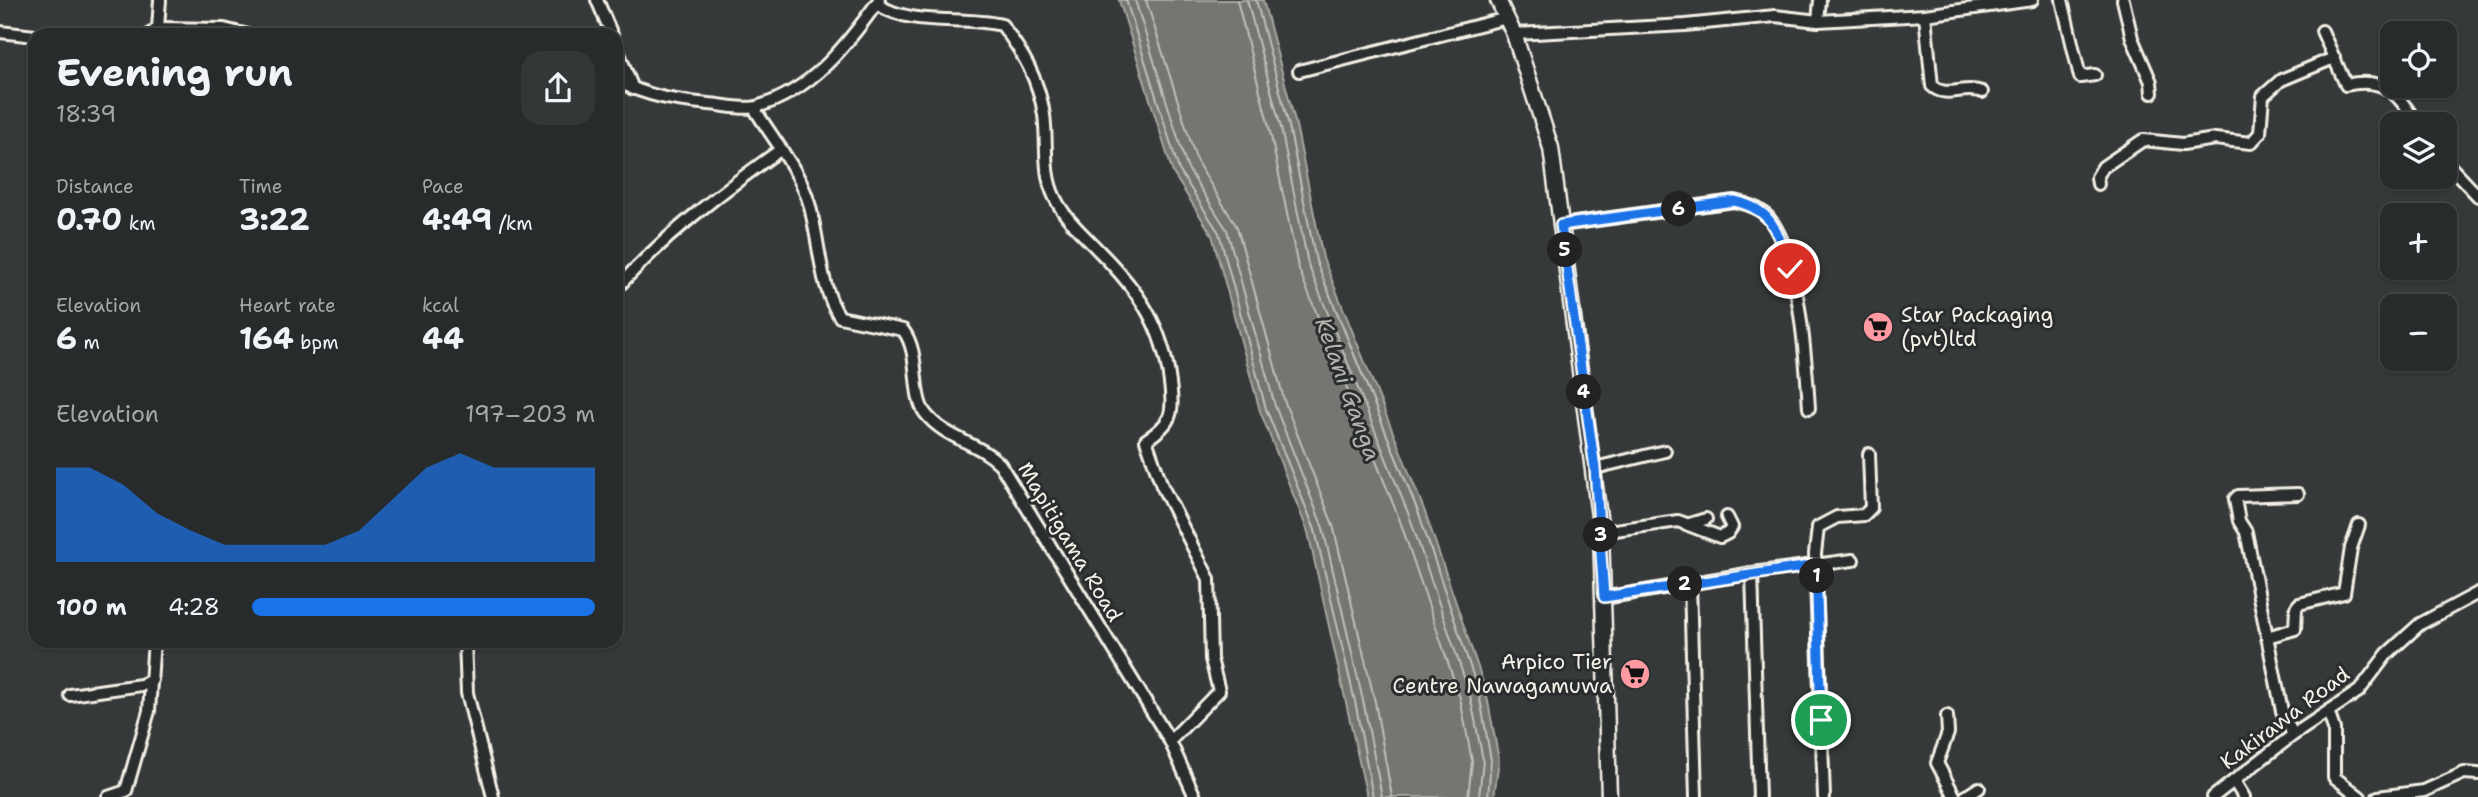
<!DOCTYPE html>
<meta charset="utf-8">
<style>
:root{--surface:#282b2b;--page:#343737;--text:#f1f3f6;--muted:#a5a7a9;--line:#444747;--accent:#1a73e8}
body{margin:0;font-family:"Shantell Sans",sans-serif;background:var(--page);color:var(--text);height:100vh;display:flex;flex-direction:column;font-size:26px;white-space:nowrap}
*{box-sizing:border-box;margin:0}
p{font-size:23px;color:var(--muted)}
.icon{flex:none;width:38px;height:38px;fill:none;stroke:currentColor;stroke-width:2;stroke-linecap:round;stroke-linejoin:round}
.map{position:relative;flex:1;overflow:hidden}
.sheet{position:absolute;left:28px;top:28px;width:595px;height:620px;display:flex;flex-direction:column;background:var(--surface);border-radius:21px;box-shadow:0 2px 5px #0004,0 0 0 2px var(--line)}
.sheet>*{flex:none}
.tools{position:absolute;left:2380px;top:21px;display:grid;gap:14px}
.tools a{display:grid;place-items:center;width:77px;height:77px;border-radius:14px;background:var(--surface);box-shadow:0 2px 5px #0004,0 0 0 2px var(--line);font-size:35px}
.pin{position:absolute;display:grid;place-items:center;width:60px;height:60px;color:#fff;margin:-30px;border:4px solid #fff;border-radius:50%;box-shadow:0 2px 7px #0007}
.km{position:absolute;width:35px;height:35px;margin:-18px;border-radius:50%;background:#222;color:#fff;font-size:19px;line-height:35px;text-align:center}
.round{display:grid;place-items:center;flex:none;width:74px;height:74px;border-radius:21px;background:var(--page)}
.summary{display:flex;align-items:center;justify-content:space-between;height:119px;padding:0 28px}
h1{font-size:38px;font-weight:700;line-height:52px}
.stats{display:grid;grid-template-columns:repeat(3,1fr);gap:10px;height:119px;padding:7px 28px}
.stats div{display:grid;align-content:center}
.stats b{font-size:30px;font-weight:700}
.stats small{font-size:19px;font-weight:400}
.stats p{font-size:19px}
.chart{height:196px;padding:14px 28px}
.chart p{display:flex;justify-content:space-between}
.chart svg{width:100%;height:126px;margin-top:7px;fill:var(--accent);opacity:.7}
ul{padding:0 28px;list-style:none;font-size:23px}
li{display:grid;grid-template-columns:112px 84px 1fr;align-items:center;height:52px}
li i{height:18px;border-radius:9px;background:var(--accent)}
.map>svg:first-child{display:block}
</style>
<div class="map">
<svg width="2478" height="797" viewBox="0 0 2478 797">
<rect width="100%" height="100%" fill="#363939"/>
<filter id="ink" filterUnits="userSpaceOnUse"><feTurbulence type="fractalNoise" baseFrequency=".0143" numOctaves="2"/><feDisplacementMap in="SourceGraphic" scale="14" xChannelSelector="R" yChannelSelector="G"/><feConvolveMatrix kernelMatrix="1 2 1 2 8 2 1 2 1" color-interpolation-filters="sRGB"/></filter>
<g filter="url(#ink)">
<polygon fill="#757572" stroke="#a8a7a1" stroke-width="2" points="1119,0 1263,0 1296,125 1323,258 1425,512 1486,691 1499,760 1494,797 1367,797 1308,532 1260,411 1212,235 1173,173"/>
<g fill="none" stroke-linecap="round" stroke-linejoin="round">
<g stroke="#c1bfb9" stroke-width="2">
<polyline points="1126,0 1179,170 1219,233 1266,409 1315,530 1356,706 1373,797"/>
<polyline points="1135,0 1187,167 1227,230 1275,406 1323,528 1364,705 1382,797"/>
<polyline points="1146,0 1197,162 1237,227 1285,403 1333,525 1375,702 1392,797"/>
<polyline points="1237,0 1270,131 1298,267 1400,521 1460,698 1472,761 1468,797"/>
<polyline points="1247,0 1281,128 1308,264 1410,518 1470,695 1483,760 1479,797"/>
<polyline points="1256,0 1289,126 1316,261 1419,514 1479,693 1491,760 1488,797"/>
</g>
<g stroke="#f4f1e8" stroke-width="16">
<g id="minor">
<polyline points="597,0 612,35"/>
<polyline points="2062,0 2080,77 2095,75"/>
<polyline points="2123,0 2132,38 2151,82 2152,93"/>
<path d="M876,4c39,24 84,11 126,21 21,28 37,55 42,90 4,28 -2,57 11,83 10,21 28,36 44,53 40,40 64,75 71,132 4,31 2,40 -24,57l16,46 47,93 2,80 8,32 -49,50"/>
<path d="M1925,15l7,71c14,13 33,-1 50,6"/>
<polyline points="1818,21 1820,0"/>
<polyline points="158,28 224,29 248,35"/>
<path d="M2322,31l24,54c39,-9 52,9 71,39"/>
<polyline points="0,32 35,36"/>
<polyline points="1514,34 1685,25 1775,16 1818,21 1925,15 2032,0"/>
<polyline points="149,35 158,28 160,0"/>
<polyline points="616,46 633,89"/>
<polyline points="1299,71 1507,18"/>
<path d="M616,81c35,16 55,19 93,23 14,1 34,6 47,3 56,-16 91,-62 123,-107"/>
<path d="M754,108c17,28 42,58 53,89 13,37 11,89 33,120l63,13c18,23 8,64 22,83 20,26 53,29 75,51l170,277 25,56"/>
<polyline points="2445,161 2478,196"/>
<polyline points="2098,184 2097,177 2103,167 2143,140 2183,144 2215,139 2251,143 2260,133 2263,96 2281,80 2334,58"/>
<path d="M1561,225l173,-24c11,3 21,5 30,12 35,30 42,149 45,195"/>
<path d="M616,289c50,-55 104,-96 164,-139"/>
<polyline points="1595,468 1665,451"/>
<polyline points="1686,525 1706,519"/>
<polyline points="1601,532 1678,521 1720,537 1728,533 1732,527 1727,517"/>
<polyline points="1752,573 1759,797"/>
<polyline points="1690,583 1696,797"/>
<polyline points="1604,598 1752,573 1853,560"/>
<polyline points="2267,637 2295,629 2296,608 2299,604 2344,593 2351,548 2359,525"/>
<polyline points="465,640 467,693 493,797"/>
<polyline points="70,695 141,685 152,680"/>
<polyline points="2329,714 2334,729 2334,777 2360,797"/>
<polyline points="1947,716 1948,733 1937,763 1955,797"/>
<polyline points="2293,735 2282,711 2246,532 2239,521 2235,499 2238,496 2298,494"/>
<polyline points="2234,781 2244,797"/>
<polyline points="108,797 126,791 149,711 154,640"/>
<polyline points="1824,797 1815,554 1818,527 1837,517 1864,515 1871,508 1869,454"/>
<polyline points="1965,797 1979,788"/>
<polyline points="2213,797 2293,735 2359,691 2387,654 2420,624 2478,593"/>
<polyline points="2378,797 2424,791 2464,773 2478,774"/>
</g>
</g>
<g stroke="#f4f1e8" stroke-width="19">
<polyline id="major" points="1498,0 1514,34 1551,148 1601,532 1609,797"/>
</g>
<use href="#minor" stroke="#2a2d2e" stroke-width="10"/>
<use href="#major" stroke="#2a2d2e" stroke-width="14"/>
</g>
</g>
<g fill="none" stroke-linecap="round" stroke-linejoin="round" filter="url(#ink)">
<g stroke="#fff" stroke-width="14">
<path id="route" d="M1790,269c-13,-36 -15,-59 -56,-68l-173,24 34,243 9,129 212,-32 5,155"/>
</g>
<use href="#route" stroke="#1a73e8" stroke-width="9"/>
</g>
<defs>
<g id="supermarket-disc" transform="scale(1.575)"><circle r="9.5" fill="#ff9aa2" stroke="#2a2d2e"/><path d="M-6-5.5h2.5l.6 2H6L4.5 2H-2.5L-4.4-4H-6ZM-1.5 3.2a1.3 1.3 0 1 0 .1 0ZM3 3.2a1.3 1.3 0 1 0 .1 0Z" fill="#111"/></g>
</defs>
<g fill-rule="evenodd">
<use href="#supermarket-disc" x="1878" y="327"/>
<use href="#supermarket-disc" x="1635" y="674"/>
</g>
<g text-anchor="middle" stroke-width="6" stroke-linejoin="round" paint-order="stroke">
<g font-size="21" fill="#f4f1e8" stroke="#2a2d2e" text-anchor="start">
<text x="1901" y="322">Star Packaging<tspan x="1901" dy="24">(pvt)ltd</tspan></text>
<text x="1612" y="669" text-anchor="end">Arpico Tier<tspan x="1612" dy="24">Centre Nawagamuwa</tspan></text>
</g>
<g font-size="21" fill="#f4f1e8" stroke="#2a2d2e">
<text transform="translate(1070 542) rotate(59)" y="7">Mapitigama Road</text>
<text transform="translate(2285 718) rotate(-37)" y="7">Kakirawa Road</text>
</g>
<g font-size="23" font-style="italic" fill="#b4b3ad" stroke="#2a2d2e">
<text transform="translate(1348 389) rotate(70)" y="8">Kelani Ganga</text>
</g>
</g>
</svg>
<div class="tools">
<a><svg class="icon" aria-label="locate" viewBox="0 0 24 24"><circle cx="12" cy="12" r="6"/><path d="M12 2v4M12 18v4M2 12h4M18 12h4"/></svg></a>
<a><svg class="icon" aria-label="layers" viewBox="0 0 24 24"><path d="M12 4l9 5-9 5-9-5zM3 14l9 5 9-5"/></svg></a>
<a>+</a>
<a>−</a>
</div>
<div class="pin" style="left:1821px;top:720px;background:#1e9e55"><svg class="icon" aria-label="arrive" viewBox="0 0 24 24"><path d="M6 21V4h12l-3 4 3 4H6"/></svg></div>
<div class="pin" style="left:1790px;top:269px;background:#d93025"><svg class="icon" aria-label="check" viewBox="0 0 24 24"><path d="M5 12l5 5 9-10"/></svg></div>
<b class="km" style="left:1817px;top:576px">1</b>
<b class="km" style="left:1685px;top:584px">2</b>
<b class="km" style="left:1601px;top:535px">3</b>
<b class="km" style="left:1584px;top:392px">4</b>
<b class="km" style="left:1565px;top:250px">5</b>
<b class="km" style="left:1679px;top:209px">6</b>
<section class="sheet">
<div class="summary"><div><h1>Evening run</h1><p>18:39</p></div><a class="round"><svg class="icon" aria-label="share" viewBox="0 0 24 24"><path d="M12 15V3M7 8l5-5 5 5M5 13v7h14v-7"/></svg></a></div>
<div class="stats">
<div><p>Distance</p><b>0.70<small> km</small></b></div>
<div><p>Time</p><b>3:22</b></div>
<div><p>Pace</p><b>4:49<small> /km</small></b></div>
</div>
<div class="stats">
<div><p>Elevation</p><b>6<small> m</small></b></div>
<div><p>Heart rate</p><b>164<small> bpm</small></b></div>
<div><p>kcal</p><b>44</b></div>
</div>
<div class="chart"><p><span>Elevation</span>197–203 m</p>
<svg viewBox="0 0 160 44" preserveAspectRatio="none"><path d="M0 44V11L10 11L20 17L30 27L40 33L50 38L60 38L70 38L80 38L90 33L100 22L110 11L120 6L130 11L140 11L150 11L160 11V44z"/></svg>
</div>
<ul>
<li><b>100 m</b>4:28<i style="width:100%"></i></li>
</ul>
</section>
</div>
